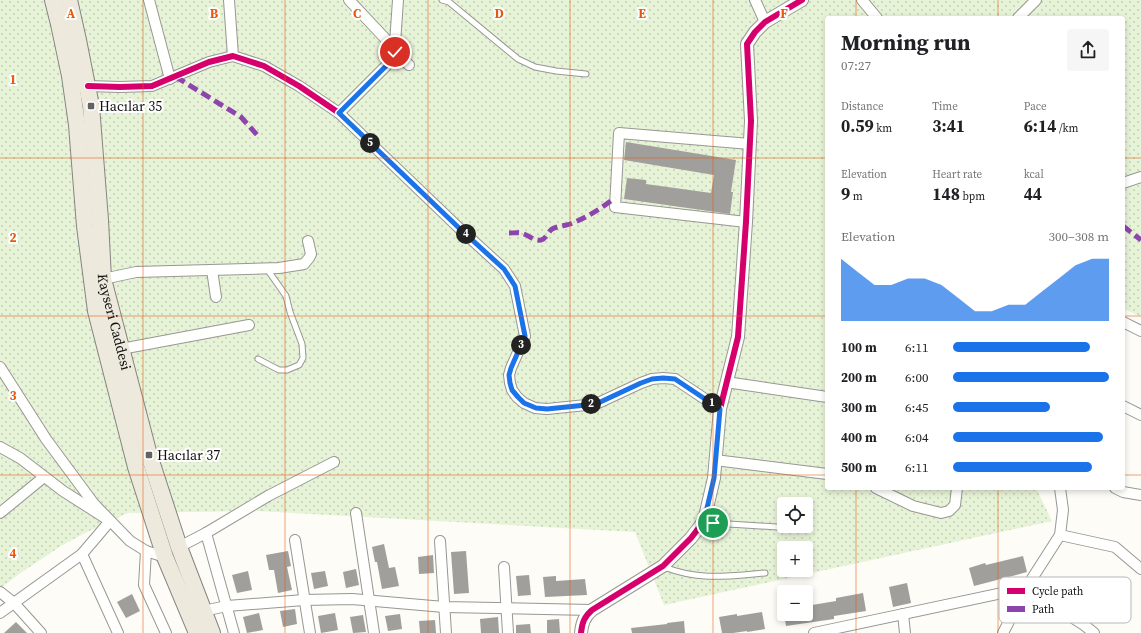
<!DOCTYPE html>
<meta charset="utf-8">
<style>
:root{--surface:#fff;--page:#f6f6f6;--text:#202124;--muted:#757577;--accent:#1a73e8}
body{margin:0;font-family:"Source Serif 4",serif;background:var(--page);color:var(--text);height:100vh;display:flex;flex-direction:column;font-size:15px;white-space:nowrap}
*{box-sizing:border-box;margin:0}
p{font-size:13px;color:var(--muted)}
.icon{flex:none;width:22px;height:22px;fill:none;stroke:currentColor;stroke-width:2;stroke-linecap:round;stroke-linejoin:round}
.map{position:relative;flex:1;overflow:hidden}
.sheet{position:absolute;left:825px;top:16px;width:300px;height:474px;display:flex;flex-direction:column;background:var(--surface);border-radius:4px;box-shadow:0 2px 6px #0003}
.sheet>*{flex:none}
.tools{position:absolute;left:777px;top:497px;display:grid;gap:8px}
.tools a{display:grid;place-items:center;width:36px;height:36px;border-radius:4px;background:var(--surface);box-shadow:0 2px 6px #0003;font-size:20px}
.pin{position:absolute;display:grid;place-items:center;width:34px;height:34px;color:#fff;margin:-17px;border:2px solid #fff;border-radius:50%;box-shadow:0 1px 4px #0007}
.km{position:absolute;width:20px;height:20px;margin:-10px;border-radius:50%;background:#222;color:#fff;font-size:11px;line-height:20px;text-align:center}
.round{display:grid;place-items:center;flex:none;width:42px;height:42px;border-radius:4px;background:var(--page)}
.head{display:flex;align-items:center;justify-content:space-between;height:68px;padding:0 16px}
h1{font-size:22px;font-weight:700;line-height:30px}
.figures{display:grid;grid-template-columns:repeat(3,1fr);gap:6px;height:68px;padding:4px 16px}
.figures div{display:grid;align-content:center}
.figures b{font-size:17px;font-weight:700}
.figures small{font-size:11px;font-weight:400}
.figures p{font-size:11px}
.chart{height:112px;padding:8px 16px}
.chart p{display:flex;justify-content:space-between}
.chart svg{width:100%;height:72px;margin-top:4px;fill:var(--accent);opacity:.7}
ul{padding:0 16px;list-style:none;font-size:13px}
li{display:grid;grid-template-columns:64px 48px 1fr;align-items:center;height:30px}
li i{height:10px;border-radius:5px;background:var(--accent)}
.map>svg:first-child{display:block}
</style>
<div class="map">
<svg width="1141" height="633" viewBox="0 0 1141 633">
<defs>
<pattern id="grass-dots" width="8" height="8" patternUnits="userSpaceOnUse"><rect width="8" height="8" fill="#e7f3d7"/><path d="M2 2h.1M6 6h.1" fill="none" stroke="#c5cfb8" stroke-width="1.8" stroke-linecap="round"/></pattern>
</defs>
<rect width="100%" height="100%" fill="#fdfcf7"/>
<path fill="url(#grass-dots)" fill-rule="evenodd" d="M0,0h1141v317l-18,-9v-290h-296v470h209l16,33 -388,84 -29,-73 -378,-21 -129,2 -45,21 -22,12 -42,28 -19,15zM784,504h22v22h-22zM784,548h22v22h-22z"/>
<g fill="#a19f9c">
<polygon points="626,142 736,160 731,192 733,192 730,214 624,199 627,178 646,180 646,184 711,193 714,175 624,160"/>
<polygon points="384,544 389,568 395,567 399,586 382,589 377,562 375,562 372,547"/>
<polygon points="288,551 291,566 287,567 292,590 278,593 274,570 269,570 266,555"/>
<polygon points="466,551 469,593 454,594 451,552"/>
<polygon points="433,555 434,573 419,574 418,557"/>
<polygon points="1023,556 1027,572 974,586 969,568 985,563 986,565"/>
<polygon points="356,569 359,585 346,588 343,572"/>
<polygon points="248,571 252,590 237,593 232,575"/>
<polygon points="325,571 328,586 314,589 311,573"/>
<polygon points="529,575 531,595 518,596 516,576"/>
<polygon points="556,576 556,581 585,579 587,595 545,597 543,577"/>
<polygon points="907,583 911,603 893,607 889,587"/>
<polygon points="863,593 866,611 834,616 834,619 786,626 784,614 806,614 806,606 836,601 836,598"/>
<polygon points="132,594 140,611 126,618 117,602"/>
<polygon points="295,609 297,624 283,627 280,611"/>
<polygon points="762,612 765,629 747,632 747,631 733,633 722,633 719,617 737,614 737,616"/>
<polygon points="259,613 263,630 247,633 243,617"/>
<polygon points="335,613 338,630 321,633 318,616"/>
<polygon points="400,614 402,629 388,631 385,616"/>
<polygon points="363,615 366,632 353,633 350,617"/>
<polygon points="498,617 499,633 481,633 480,619"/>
<polygon points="559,619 560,633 547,633 547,620"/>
<polygon points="435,620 436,633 420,633 419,621"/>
<polygon points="684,621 685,633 632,633 631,628 667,624 667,623"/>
<polygon points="16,622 27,633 4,633"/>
<polygon points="530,624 531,633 516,633 516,625"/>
</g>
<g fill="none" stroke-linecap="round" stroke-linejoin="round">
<g stroke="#979795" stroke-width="7">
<g id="service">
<polyline points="442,0 449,2 518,59 535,67 556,71 586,74"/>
<polyline points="258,359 279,370 287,370 299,365 303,358 302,344 290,312 286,296 267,269"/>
<polyline points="705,521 713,523 792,528"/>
<path d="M664,567c36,14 64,9 101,6"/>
</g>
</g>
<g stroke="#979795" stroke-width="12">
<g id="minor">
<polyline points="149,0 170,79"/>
<polyline points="229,0 233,56"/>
<polyline points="349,0 395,49"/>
<polyline points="755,0 765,22"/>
<polyline points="862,0 877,18"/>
<polyline points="1018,18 1036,0"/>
<polyline points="395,52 409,65"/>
<polyline points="88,86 120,87 152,86 209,62 233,56 264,66 299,86 339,113 459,228 504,269 515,286 525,336 511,368 509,375 510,383 512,390 517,397 524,403 535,408 547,409 596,404 641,383 652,379 663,378 675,379 720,409"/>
<polyline points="339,113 394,58 398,0"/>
<polyline points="1123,183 1141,177"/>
<polyline points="746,222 615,207 619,133 750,144"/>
<polyline points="212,270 216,297"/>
<polyline points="103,279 136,272 279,268 304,264 309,258 311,254 308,241"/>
<polyline points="1123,322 1141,331"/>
<polyline points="121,349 249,325"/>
<polyline points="0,367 46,439 94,504 130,541 146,551 165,557"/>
<polyline points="726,382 827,397"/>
<polyline points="1123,406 1141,415"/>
<polyline points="0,447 20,458 63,491 110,521 82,554 0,613"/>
<polyline points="715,460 827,474"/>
<polyline points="876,488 913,506 941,513 949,511 955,505 957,488"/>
<polyline points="1115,488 1123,492 1141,495"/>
<polyline points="0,513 44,477"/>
<polyline points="356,513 374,633"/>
<polyline points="206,533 234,633"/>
<polyline points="1060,535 1115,547 1141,569"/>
<polyline points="295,540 310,633"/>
<polyline points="440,541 446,633"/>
<polyline points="179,547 206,533 268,496 334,462"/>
<polyline points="146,551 144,585 166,633"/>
<polyline points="82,554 118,633"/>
<polyline points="504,567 508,633"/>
<polyline points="0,592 14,603 41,633"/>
<polyline points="203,611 227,606 304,600 352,599 444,607 592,610"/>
<polyline points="903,614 905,633"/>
<polyline points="814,633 1026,588 1084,625 1094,633"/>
<polyline points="1003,633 1026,588 1060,535 1063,510 1060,488"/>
</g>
</g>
<g stroke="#979795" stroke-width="14">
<path id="tertiary" d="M581,633c1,-10 3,-16 11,-23l71,-44 28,-28 13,-17 10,-43 6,-69 18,-72 8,-115 5,-101 -4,-77 8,-12 10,-10 37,-22"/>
</g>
<g stroke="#858482" stroke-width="18">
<g id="primary">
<polyline points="53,0 59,24 70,76 77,125 85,226 96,311 136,467 165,557 197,633"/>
<path id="s1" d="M69,0l9,40 13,66 9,114 3,59 46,176 30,92 33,86"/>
</g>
</g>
<use href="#service" stroke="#fffffe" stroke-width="5"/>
<use href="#minor" stroke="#fffffe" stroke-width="10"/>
<use href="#tertiary" stroke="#fffffe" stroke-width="12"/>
<use href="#primary" stroke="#ede9dc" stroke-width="16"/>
<g stroke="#8e44ad" stroke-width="5" stroke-dasharray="10 5" stroke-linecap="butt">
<polyline points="176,77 241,117 258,136"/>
<polyline points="1123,226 1141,240"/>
<path d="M509,233c5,0 10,-1 15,1 6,2 10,7 17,6 5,-1 7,-8 11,-11 6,-3 12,-3 18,-5 18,-7 30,-15 45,-26"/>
</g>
<g stroke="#fff" stroke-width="8">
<g id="cycleway">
<polyline points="88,86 120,87 152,86 209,62 233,56 264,66 299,86 339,113 459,228 504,269 515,286 525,336 511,368 509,375 510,383 512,390 517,397 524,403 535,408 547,409 596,404 641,383 652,379 663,378 675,379 720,409"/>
<path d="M581,633c1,-10 3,-16 11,-23l71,-44 28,-28 13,-17 10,-43 6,-69 18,-72 8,-115 5,-101 -4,-77 8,-12 10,-10 37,-22"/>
</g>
</g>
<use href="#cycleway" stroke="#d6006c" stroke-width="6"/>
</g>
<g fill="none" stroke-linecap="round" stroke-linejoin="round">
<g stroke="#fff" stroke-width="8">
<polyline id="route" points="395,52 394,58 339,113 459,228 504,269 515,286 525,336 511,368 509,375 510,383 512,390 518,397 524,403 536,408 547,409 596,404 641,383 652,379 663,378 675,379 720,409 714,478 704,521 713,523"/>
</g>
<use href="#route" stroke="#1a73e8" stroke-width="5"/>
</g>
<path fill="none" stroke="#e8590c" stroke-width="1" stroke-opacity="0.55" d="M143,0v633M285,0v633M428,0v633M570,0v633M713,0v633M856,0v18M998,0v18M0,158h827M1123,158h18M0,316h827M1123,316h18M0,475h827M1123,475h18M856,488v145M998,488v145"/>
<g fill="#646362" stroke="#fff" stroke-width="1.5">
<rect x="87" y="102" width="8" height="8" rx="2"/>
<rect x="145" y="451" width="8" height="8" rx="2"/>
</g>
<g text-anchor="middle" stroke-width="4" stroke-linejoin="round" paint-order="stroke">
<g font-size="14" fill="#111" stroke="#fff" text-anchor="start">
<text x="99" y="111">Hacılar 35</text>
<text x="157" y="460">Hacılar 37</text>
</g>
<g font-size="14" fill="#111" stroke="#fff">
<text dy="5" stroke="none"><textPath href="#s1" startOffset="326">Kayseri Caddesi</textPath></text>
</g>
</g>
<rect x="999" y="577" width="132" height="46" rx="6" fill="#fff" stroke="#b8b8b8" stroke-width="1"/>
<rect x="1007" y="588" width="18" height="6" fill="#d6006c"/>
<rect x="1007" y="606" width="18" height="6" fill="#8e44ad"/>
<g font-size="11" fill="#111">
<text x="1032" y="595">Cycle path</text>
<text x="1032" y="613">Path</text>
</g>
<g font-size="13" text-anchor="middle" font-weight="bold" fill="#e8590c" stroke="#fff" stroke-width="4" stroke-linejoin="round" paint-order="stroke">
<text x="71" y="18">A</text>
<text x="214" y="18">B</text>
<text x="357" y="18">C</text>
<text x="499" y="18">D</text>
<text x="642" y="18">E</text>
<text x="784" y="18">F</text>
<text x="13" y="84">1</text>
<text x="13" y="242">2</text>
<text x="13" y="400">3</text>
<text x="13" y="558">4</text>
</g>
</svg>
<div class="tools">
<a><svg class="icon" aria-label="locate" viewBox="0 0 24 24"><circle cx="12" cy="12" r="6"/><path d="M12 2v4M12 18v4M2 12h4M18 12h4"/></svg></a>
<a>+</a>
<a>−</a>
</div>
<div class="pin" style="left:713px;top:523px;background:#1e9e55"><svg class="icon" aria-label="arrive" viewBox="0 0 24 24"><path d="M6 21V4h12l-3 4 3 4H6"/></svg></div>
<div class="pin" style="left:395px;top:52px;background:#d93025"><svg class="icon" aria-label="check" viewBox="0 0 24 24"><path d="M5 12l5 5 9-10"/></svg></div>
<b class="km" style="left:712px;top:403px">1</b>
<b class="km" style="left:591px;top:404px">2</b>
<b class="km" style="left:521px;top:345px">3</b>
<b class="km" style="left:466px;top:234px">4</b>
<b class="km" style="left:370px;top:143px">5</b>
<section class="sheet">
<div class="head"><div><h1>Morning run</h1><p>07:27</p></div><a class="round"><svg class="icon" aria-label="share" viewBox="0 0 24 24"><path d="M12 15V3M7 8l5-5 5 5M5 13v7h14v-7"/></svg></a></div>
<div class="figures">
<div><p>Distance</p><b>0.59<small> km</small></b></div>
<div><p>Time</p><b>3:41</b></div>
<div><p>Pace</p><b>6:14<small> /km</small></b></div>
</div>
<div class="figures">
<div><p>Elevation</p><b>9<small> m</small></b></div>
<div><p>Heart rate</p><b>148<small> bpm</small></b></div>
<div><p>kcal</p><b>44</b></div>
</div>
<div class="chart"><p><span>Elevation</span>300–308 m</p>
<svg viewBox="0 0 160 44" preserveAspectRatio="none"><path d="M0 44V6L10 14L20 22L30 22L40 18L50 18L60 22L70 30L80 38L90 38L100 34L110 34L120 26L130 18L140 10L150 6L160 6V44z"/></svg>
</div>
<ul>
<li><b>100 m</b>6:11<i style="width:88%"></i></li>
<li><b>200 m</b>6:00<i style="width:100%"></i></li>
<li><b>300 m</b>6:45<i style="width:62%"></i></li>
<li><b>400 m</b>6:04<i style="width:96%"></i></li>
<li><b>500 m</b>6:11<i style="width:89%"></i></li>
</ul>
</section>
</div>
